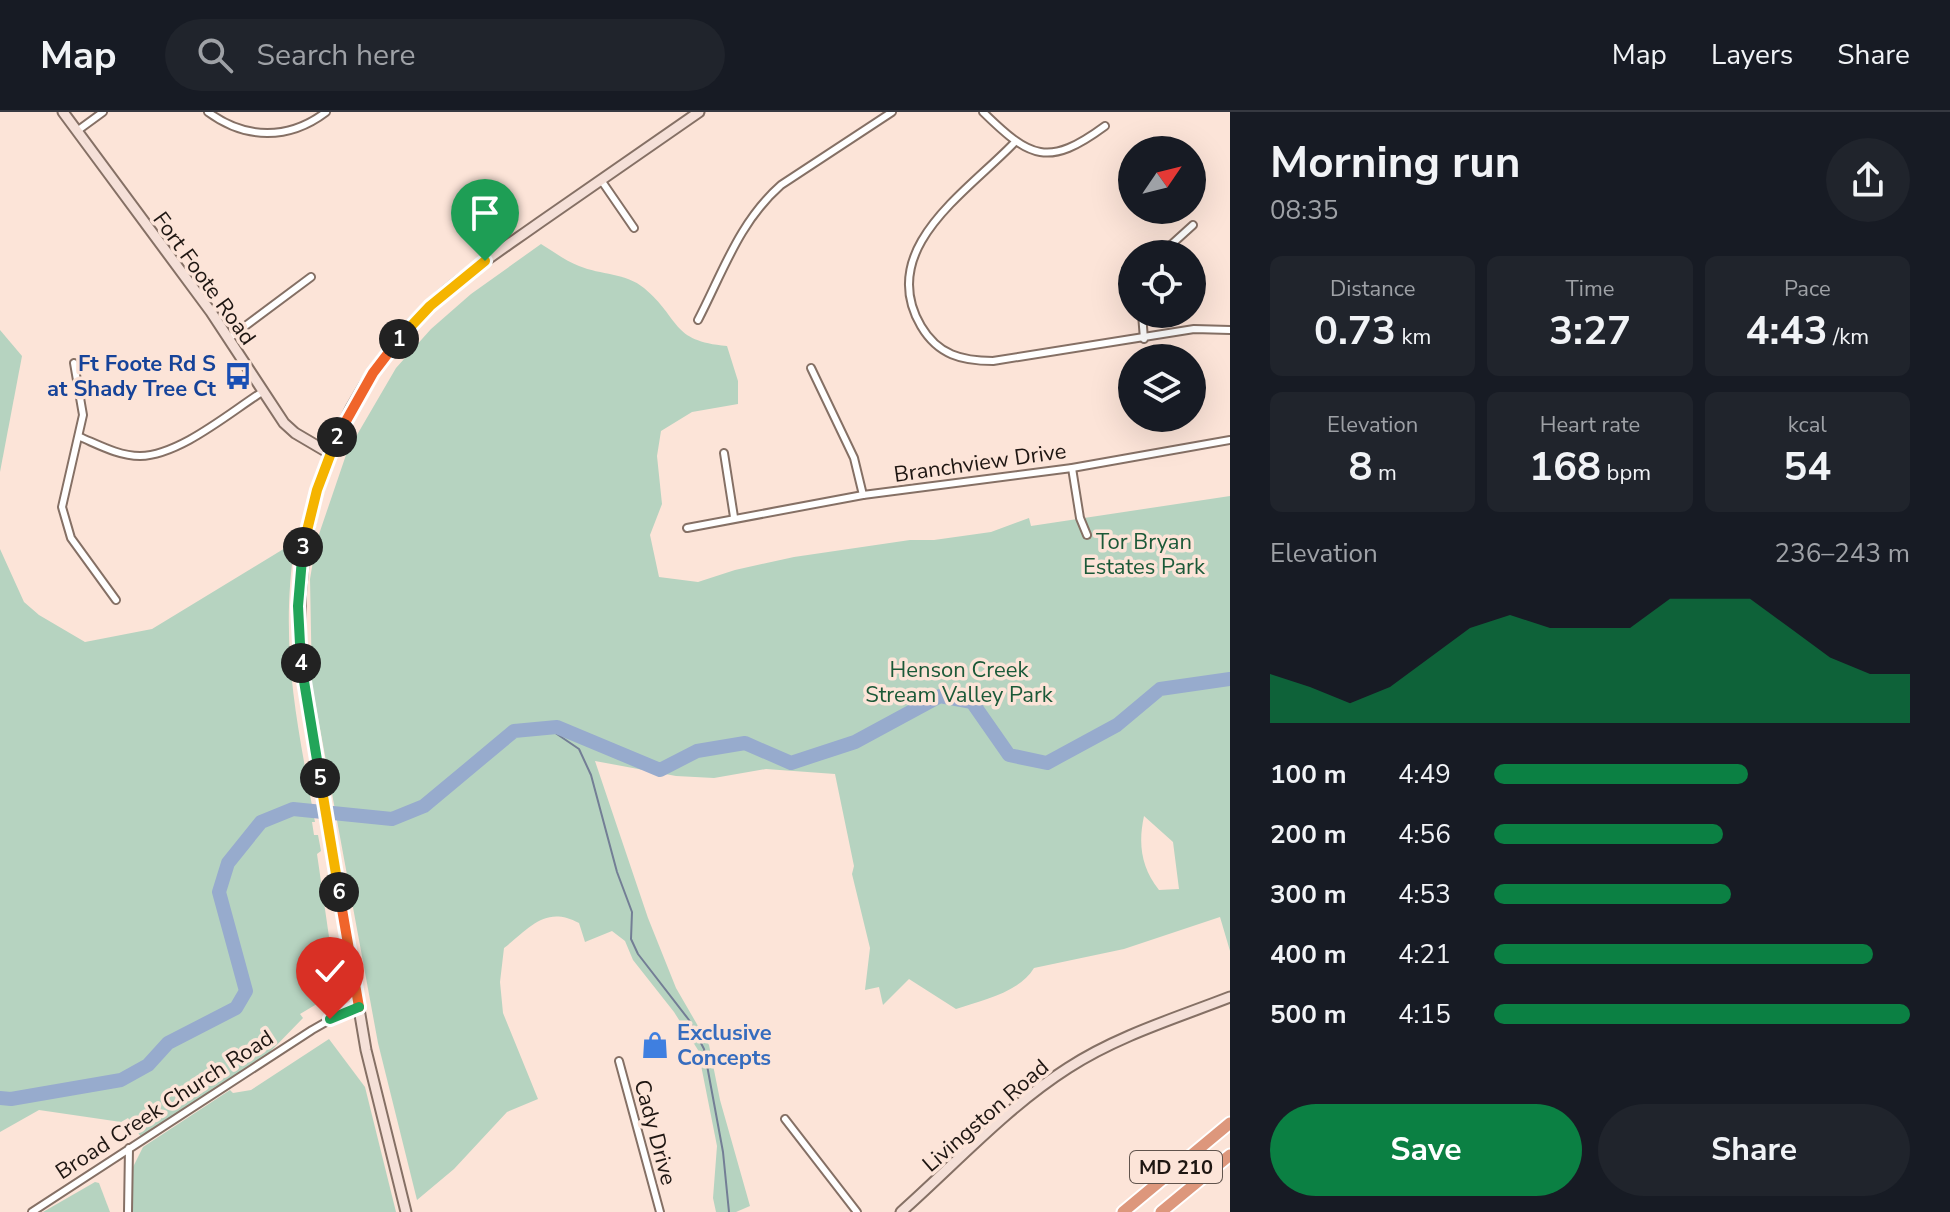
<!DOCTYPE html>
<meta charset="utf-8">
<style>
:root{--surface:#171b24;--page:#20242c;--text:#f1f3f6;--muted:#9ea1a6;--line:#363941;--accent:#0b8043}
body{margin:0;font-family:"Nunito Sans",sans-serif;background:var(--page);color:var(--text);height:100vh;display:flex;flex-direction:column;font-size:30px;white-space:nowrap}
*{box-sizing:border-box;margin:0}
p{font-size:26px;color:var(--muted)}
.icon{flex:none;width:44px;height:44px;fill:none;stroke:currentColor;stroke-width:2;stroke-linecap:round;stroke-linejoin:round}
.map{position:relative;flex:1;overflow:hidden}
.panel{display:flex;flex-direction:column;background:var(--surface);width:720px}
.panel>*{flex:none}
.needle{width:52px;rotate:55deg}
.buttons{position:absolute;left:1118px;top:24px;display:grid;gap:16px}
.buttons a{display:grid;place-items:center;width:88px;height:88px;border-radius:50%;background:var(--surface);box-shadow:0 8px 32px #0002;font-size:40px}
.pin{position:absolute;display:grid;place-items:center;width:68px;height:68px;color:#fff;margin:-82px -34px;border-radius:50% 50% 50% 0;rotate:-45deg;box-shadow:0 0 8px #0007}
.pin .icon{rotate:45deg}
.km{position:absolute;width:40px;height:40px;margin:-20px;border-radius:50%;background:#222;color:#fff;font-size:22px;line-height:40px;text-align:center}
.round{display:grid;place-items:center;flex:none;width:84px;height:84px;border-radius:42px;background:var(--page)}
.overview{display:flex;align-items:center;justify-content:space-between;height:136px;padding:0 40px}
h1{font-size:44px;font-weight:700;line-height:60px}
.stats{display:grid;grid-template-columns:repeat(3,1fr);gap:12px;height:136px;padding:8px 40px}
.stats div{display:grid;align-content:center;border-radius:12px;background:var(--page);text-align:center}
.stats b{font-size:40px;font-weight:700}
.stats small{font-size:22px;font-weight:400}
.stats p{font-size:22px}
.chart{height:224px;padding:16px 40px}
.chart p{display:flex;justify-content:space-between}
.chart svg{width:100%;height:144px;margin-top:8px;fill:var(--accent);opacity:.7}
.action{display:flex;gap:16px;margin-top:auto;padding:16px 40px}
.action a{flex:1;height:92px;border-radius:48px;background:var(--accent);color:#fff;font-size:32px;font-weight:700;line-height:92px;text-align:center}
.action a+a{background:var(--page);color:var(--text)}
ul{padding:0 40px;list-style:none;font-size:26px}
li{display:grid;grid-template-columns:128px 96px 1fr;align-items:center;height:60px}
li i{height:20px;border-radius:10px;background:var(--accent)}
header{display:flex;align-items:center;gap:48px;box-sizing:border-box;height:112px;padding:0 40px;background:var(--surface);border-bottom:2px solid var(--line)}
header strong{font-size:38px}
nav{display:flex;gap:44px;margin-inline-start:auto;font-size:28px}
.search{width:560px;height:72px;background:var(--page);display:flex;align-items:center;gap:20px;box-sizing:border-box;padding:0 28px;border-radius:44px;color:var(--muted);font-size:30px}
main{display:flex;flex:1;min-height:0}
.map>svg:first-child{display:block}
</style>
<header>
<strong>Map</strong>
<div class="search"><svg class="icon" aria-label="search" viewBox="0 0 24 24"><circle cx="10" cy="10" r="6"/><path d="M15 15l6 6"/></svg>Search here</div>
<nav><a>Map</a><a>Layers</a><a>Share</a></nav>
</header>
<main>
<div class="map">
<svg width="1230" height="1100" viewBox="0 0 1230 1100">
<rect width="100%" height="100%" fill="#fce4d8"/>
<g fill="#b6d3c0" fill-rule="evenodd">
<path d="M541,132c13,8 25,17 38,22 22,9 47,7 65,22 37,31 26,53 83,58l11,35v23l-46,8 -31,19 -4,25 5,48 -12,31 9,42 39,5 37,-12 59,-13 116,-17h24l57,-8 38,-14 2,8 199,-30v455l-10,-34 -96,32 -90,19c-15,25 -53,32 -78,41l-47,-30 -26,26 -4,-18 -14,3 5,-42 -18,-74 2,-8 -19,-92 -69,-5 -52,9 -38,-2 -81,-15 53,157 28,70 33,57 11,55 30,106 -14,6h-20l-3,-14 4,-52 -19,-96 -24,-38 -41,-52 -8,-19 -13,-10 -27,11 -6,-19c-34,-18 -49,5 -75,25l-4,34 3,31 35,86 -31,13 -53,57 -37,31 -39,-157 -66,-358 -2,-106 6,-36 31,-91 49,-84 35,-39 40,-35zM1144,704l29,26 6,47 -20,1c-18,-23 -21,-46 -15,-74z"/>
<polygon points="0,218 22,244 0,360"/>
<path d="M295,430c-16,103 2,180 20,280h-3l2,13h4l3,16 -4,3 20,138 -37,22 3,4 -34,35 -37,27 -91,57 -13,-19 -7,4 -82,-12 -39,22v-583l24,53 15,13 46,27 67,-13z"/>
<polygon points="329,927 365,975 396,1100 132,1100 133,1055 143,1035 230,978 233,981 251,978"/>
<polygon points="95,1070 99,1071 110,1100 43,1100"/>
</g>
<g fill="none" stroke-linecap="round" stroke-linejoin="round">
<polyline stroke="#737e95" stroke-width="2" points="548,616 579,637 591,663 617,760 632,800 631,827 638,842 689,908 704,937 723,1040 729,1100"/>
<polyline stroke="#97abcd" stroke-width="14" points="0,986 11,987 121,968 148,953 168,931 236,896 246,879 219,780 228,751 261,710 293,697 392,707 424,694 514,619 557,615 660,658 697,639 745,631 791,651 855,630 940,584 972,590 1009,643 1047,651 1117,613 1160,577 1230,567"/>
<g stroke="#857065" stroke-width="10">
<g id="street">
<path d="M208,0c38,28 81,28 118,0"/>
<path d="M983,0c47,46 65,56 122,14"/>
<polyline points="77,19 103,0"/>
<path d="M1014,31c-47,49 -138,106 -93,183 17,29 41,35 72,35l201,-32 36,1"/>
<polyline points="601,68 634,116"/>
<polyline points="1161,142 1193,113"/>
<polyline points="1142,202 1144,227"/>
<path d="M698,208c25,-48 41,-98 83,-135l111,-73"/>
<polyline points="228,227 311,165"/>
<polyline points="74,251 83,303 62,395 71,426 116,488"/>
<polyline points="811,256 854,346 863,383"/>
<path d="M80,325c19,8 39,19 60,19 40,-1 89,-43 122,-64"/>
<polyline points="724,341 734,405"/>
<polyline points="1072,356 1080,406 1087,423"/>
<polyline points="687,416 863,383 1072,356 1230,328"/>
<polyline points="619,949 660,1100"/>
<polyline points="785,1007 857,1100"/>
<polyline points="32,1100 312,918 349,897 359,895"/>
<polyline points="128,1100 129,1036"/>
</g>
</g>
<g stroke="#857065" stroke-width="13">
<g id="secondary">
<polyline points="63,0 211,200 284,311 295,321 329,341"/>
<path d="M406,1100l-40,-162 -63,-371c-15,-139 23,-273 125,-372 34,-32 73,-57 111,-84 53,-37 106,-74 160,-111"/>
<path d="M901,1100c54,-48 106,-105 167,-144 49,-32 108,-50 162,-71"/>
</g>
</g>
<g stroke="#fff" stroke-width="15">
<g id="highway">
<polyline points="1123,1100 1230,1011"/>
<polyline points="1161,1100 1230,1043"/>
</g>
</g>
<use href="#street" stroke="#fff" stroke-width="6"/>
<use href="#secondary" stroke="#f5e0d8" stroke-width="9"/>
<use href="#highway" stroke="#dd977c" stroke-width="11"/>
</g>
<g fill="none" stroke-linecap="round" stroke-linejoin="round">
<g stroke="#fff" stroke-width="16">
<polyline id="split-1" points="399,227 430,194 485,149"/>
</g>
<g stroke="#fff" stroke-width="16">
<polyline id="split-2" points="337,325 373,261 399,227"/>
</g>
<g stroke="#fff" stroke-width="16">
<polyline id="split-3" points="303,435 317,378 337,325"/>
</g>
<g stroke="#fff" stroke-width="16">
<polyline id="split-4" points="301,551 298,494 303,435"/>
</g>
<g stroke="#fff" stroke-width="16">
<polyline id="split-5" points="301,551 320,666"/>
</g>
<g stroke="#fff" stroke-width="16">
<polyline id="split-6" points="320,666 339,780"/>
</g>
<g stroke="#fff" stroke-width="16">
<polyline id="split-7" points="339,780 359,895"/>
</g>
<g stroke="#fff" stroke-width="16">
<polyline id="split-8" points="330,907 359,895"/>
</g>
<use href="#split-1" stroke="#f5b400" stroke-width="10"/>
<use href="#split-2" stroke="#f0652b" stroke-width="10"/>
<use href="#split-3" stroke="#f5b400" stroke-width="10"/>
<use href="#split-4" stroke="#22a559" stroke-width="10"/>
<use href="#split-5" stroke="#22a559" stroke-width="10"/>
<use href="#split-6" stroke="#f5b400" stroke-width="10"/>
<use href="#split-7" stroke="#f0652b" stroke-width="10"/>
<use href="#split-8" stroke="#22a559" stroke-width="10"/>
</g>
<defs>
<g id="bus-bare" transform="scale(2.16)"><path d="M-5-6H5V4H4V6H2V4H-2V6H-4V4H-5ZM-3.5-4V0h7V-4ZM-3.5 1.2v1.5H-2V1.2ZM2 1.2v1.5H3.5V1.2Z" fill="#1a4fb4" stroke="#fce4d8" stroke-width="2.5" paint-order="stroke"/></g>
<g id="shop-bare" transform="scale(2.16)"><path d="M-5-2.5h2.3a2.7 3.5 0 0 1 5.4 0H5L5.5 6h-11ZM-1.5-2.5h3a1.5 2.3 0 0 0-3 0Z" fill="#3f7fe0" stroke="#fce4d8" stroke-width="2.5" paint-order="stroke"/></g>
</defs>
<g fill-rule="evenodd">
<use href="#bus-bare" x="238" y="264"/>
<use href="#shop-bare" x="655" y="933"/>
</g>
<g text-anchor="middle" stroke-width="7" stroke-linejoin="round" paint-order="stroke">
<rect fill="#fce4d8" stroke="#61544d" stroke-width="2" x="1130" y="1039" width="92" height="32" rx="6"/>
<g font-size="20" font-weight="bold" fill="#1e1612">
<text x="1176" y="1062">MD 210</text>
</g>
<g font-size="22" fill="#1e1612" stroke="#fce4d8">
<text transform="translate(205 166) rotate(54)" y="8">Fort Foote Road</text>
<text transform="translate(980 350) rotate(-8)" y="8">Branchview Drive</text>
<text transform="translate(164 992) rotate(-33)" y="8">Broad Creek Church Road</text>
<text transform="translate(985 1003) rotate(-41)" y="8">Livingston Road</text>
<text transform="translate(656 1020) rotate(75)" y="8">Cady Drive</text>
</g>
<g font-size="22" font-weight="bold" fill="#164399" stroke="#fce4d8" text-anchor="end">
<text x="216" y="259">Ft Foote Rd S<tspan x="216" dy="25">at Shady Tree Ct</tspan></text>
</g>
<g font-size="22" fill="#1b5938" stroke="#fce4d8">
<text x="1144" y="437">Tor Bryan<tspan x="1144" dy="25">Estates Park</tspan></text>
<text x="959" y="565">Henson Creek<tspan x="959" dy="25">Stream Valley Park</tspan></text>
</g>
<g font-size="22" font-weight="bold" fill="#366cbe" stroke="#fce4d8" text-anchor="start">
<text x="677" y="928">Exclusive<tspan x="677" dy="25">Concepts</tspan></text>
</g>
</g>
</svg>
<div class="buttons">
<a><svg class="needle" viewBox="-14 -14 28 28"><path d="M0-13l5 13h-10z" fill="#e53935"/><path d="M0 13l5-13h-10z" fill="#9ea1a6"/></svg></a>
<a><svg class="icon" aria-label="locate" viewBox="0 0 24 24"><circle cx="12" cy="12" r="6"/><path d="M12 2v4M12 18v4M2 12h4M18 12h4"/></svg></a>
<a><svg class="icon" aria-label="layers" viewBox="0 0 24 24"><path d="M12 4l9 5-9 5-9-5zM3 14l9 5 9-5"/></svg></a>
</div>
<div class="pin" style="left:485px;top:149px;background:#1e9e55"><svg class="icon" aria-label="arrive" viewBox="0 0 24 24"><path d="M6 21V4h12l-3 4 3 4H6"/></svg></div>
<div class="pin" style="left:330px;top:907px;background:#d93025"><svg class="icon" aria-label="check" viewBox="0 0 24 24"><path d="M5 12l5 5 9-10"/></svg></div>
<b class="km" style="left:399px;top:227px">1</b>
<b class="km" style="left:337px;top:325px">2</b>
<b class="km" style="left:303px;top:435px">3</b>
<b class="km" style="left:301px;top:551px">4</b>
<b class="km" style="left:320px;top:666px">5</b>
<b class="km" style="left:339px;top:780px">6</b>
</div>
<section class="panel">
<div class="overview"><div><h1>Morning run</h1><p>08:35</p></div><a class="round"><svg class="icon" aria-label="share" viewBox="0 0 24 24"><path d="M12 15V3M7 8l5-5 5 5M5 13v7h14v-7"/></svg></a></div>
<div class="stats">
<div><p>Distance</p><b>0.73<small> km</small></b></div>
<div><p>Time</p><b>3:27</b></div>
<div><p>Pace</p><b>4:43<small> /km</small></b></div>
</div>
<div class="stats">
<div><p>Elevation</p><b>8<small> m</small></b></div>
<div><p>Heart rate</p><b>168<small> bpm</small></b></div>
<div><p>kcal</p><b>54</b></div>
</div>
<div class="chart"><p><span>Elevation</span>236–243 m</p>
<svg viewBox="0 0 160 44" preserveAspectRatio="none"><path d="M0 44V29L10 33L20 38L30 33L40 24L50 15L60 11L70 15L80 15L90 15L100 6L110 6L120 6L130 15L140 24L150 29L160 29V44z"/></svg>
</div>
<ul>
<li><b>100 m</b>4:49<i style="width:61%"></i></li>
<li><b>200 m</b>4:56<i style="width:55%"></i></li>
<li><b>300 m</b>4:53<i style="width:57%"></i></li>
<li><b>400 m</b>4:21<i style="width:91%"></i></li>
<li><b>500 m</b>4:15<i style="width:100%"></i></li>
</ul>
<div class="action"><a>Save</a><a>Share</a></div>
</section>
</main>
